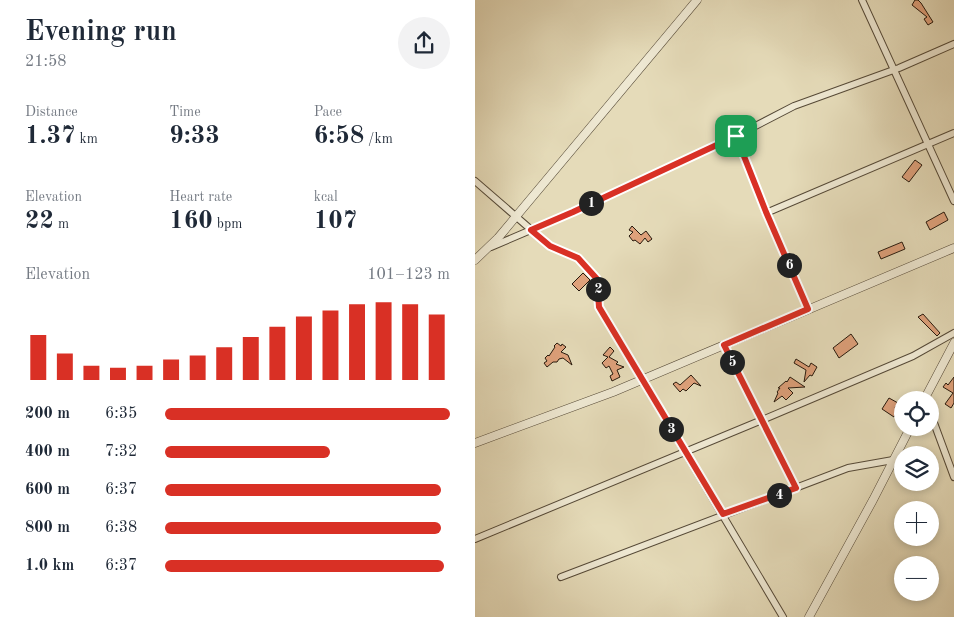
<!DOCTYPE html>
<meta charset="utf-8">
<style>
:root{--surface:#fff;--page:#f2f2f3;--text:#1f2937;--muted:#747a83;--accent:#d93025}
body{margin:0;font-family:"Old Standard TT",serif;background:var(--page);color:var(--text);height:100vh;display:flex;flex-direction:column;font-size:19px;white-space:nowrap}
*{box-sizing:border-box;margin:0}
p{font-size:16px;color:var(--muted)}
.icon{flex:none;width:28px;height:28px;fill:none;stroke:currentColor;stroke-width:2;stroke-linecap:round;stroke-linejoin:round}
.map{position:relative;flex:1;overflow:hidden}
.sheet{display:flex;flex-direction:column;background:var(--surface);width:475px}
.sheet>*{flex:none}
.controls{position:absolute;left:419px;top:391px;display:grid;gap:10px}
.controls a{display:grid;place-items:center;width:45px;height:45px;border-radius:50%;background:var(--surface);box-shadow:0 2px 8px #0003;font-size:25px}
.pin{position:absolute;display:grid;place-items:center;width:42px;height:42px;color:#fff;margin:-21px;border-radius:10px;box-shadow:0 2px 8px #0006}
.km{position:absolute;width:25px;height:25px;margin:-12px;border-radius:50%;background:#222;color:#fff;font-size:14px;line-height:25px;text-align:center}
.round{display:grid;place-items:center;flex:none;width:52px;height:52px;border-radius:26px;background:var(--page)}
.summary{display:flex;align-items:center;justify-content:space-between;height:85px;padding:0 25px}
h1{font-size:28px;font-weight:800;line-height:38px}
.metrics{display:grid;grid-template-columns:repeat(3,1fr);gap:8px;height:85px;padding:5px 25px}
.metrics div{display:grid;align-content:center}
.metrics b{font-size:25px;font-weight:800}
.metrics small{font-size:14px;font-weight:400}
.metrics p{font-size:14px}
.chart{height:140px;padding:10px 25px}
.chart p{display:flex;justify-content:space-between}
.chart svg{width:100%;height:90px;margin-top:5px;stroke:var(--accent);stroke-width:6}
ul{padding:0 25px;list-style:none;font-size:16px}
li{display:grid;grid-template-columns:80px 60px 1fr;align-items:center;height:38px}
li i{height:12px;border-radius:6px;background:var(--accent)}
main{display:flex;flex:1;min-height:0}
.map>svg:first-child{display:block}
</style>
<main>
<section class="sheet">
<div class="summary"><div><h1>Evening run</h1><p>21:58</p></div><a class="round"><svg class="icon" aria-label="share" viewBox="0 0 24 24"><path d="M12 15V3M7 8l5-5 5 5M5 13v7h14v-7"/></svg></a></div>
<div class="metrics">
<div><p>Distance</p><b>1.37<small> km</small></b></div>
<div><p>Time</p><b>9:33</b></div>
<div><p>Pace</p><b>6:58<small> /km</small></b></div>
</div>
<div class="metrics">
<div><p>Elevation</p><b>22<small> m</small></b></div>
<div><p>Heart rate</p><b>160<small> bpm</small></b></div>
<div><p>kcal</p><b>107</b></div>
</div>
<div class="chart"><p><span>Elevation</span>101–123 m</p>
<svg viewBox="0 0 160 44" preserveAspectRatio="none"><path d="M5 44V22M15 44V31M25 44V37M35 44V38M45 44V37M55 44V34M65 44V32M75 44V28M85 44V23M95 44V18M105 44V13M115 44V10M125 44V7M135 44V6M145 44V7M155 44V12"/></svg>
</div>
<ul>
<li><b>200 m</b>6:35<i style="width:100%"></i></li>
<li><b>400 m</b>7:32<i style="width:58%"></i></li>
<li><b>600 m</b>6:37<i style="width:97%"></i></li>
<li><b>800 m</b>6:38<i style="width:97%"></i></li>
<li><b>1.0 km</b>6:37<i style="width:98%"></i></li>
</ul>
</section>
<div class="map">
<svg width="479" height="617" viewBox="0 0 479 617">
<rect width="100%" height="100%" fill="#e5dbb9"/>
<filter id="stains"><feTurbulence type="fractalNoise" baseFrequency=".004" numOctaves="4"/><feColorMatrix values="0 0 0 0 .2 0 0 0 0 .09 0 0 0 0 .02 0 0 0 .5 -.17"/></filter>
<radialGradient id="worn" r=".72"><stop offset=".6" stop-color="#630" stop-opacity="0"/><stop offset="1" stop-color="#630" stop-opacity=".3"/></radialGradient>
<g fill="#dfa17b" stroke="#25180c">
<polygon points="440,0 443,0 446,3 458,22 453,25 449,19 452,17 437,5"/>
<polygon points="440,160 447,165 434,182 427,177"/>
<polygon points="469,212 473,220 455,230 451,222"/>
<polygon points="157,226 166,235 171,231 177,239 173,242 170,238 165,244 160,240 158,241 154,236 158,232 154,230"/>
<polygon points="427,242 430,249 406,259 403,252"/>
<polygon points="108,273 115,280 104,291 97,284"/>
<polygon points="448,314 465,333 462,336 443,317"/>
<polygon points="376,334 383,344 364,358 358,348"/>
<polygon points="82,343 86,346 87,344 91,347 86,352 93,355 97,365 88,358 84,359 82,362 78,362 72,367 69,363 72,361 70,358 73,355 74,356 80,347 79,346"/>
<polygon points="135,347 139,351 134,357 143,362 141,364 149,367 142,370 145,377 137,381 135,376 138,374 134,366 131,368 127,363 133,357 128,355"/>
<polygon points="321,359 334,367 336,363 342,367 337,376 335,375 329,382 331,370 319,363"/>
<polygon points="216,375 226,386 219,383 211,391 208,389 205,392 198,384 201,382 205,385"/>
<polygon points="315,377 330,387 313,388 318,393 311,400 307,396 299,402 303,393 302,392 305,388 303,388 311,381 312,382"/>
<polygon points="479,377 479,403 476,408 470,404 478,393 468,387 471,383 473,385"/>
<polygon points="414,398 423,403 420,408 425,412 421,414 419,417 407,409"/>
</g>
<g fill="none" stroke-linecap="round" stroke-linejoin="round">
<g stroke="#554937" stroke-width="8">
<g id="minor">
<polyline points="387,0 479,201"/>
<polyline points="261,136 291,213 333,309"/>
<polyline points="0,181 75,246 103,258 122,279 124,307 308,617"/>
<polyline points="291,213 479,133"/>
<polyline points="16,247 98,212 261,136 319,106 424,68 479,44"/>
<polyline points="249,345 321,488"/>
<polyline points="455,412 479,477"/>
<polyline points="0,539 287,420 438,356 479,333"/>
<polyline points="86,577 373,468 418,460"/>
</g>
</g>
<g stroke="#554937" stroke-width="9">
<g id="tertiary">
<polyline points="0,260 23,238 222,0"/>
<polyline points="449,400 479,343"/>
<polyline points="0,443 138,392 479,248"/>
<polyline points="334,617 398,500 435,428"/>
</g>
</g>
<use href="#minor" stroke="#eee8d2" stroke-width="6"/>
<use href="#tertiary" stroke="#eee8d2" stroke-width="8"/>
</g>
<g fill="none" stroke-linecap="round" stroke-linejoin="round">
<g stroke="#fff" stroke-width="10">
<polygon id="route" points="261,136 291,212 333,309 249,345 321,488 248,514 124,307 122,279 103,258 75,246 56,230 98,212"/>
</g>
<use href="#route" stroke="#d93025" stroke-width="6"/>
</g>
<rect width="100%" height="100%" filter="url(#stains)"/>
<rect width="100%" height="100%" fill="url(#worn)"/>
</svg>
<div class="controls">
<a><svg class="icon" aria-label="locate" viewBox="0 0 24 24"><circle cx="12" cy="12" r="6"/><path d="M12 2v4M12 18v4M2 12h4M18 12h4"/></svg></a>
<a><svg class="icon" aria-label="layers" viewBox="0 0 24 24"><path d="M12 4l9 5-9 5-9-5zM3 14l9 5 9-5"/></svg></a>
<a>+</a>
<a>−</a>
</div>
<div class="pin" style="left:261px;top:136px;background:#1e9e55"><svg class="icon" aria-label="arrive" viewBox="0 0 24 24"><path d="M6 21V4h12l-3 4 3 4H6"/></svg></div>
<b class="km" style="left:116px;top:203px">1</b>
<b class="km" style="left:123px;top:289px">2</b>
<b class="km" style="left:196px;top:429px">3</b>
<b class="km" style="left:304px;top:495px">4</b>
<b class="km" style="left:257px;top:362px">5</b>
<b class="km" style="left:314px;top:265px">6</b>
</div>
</main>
